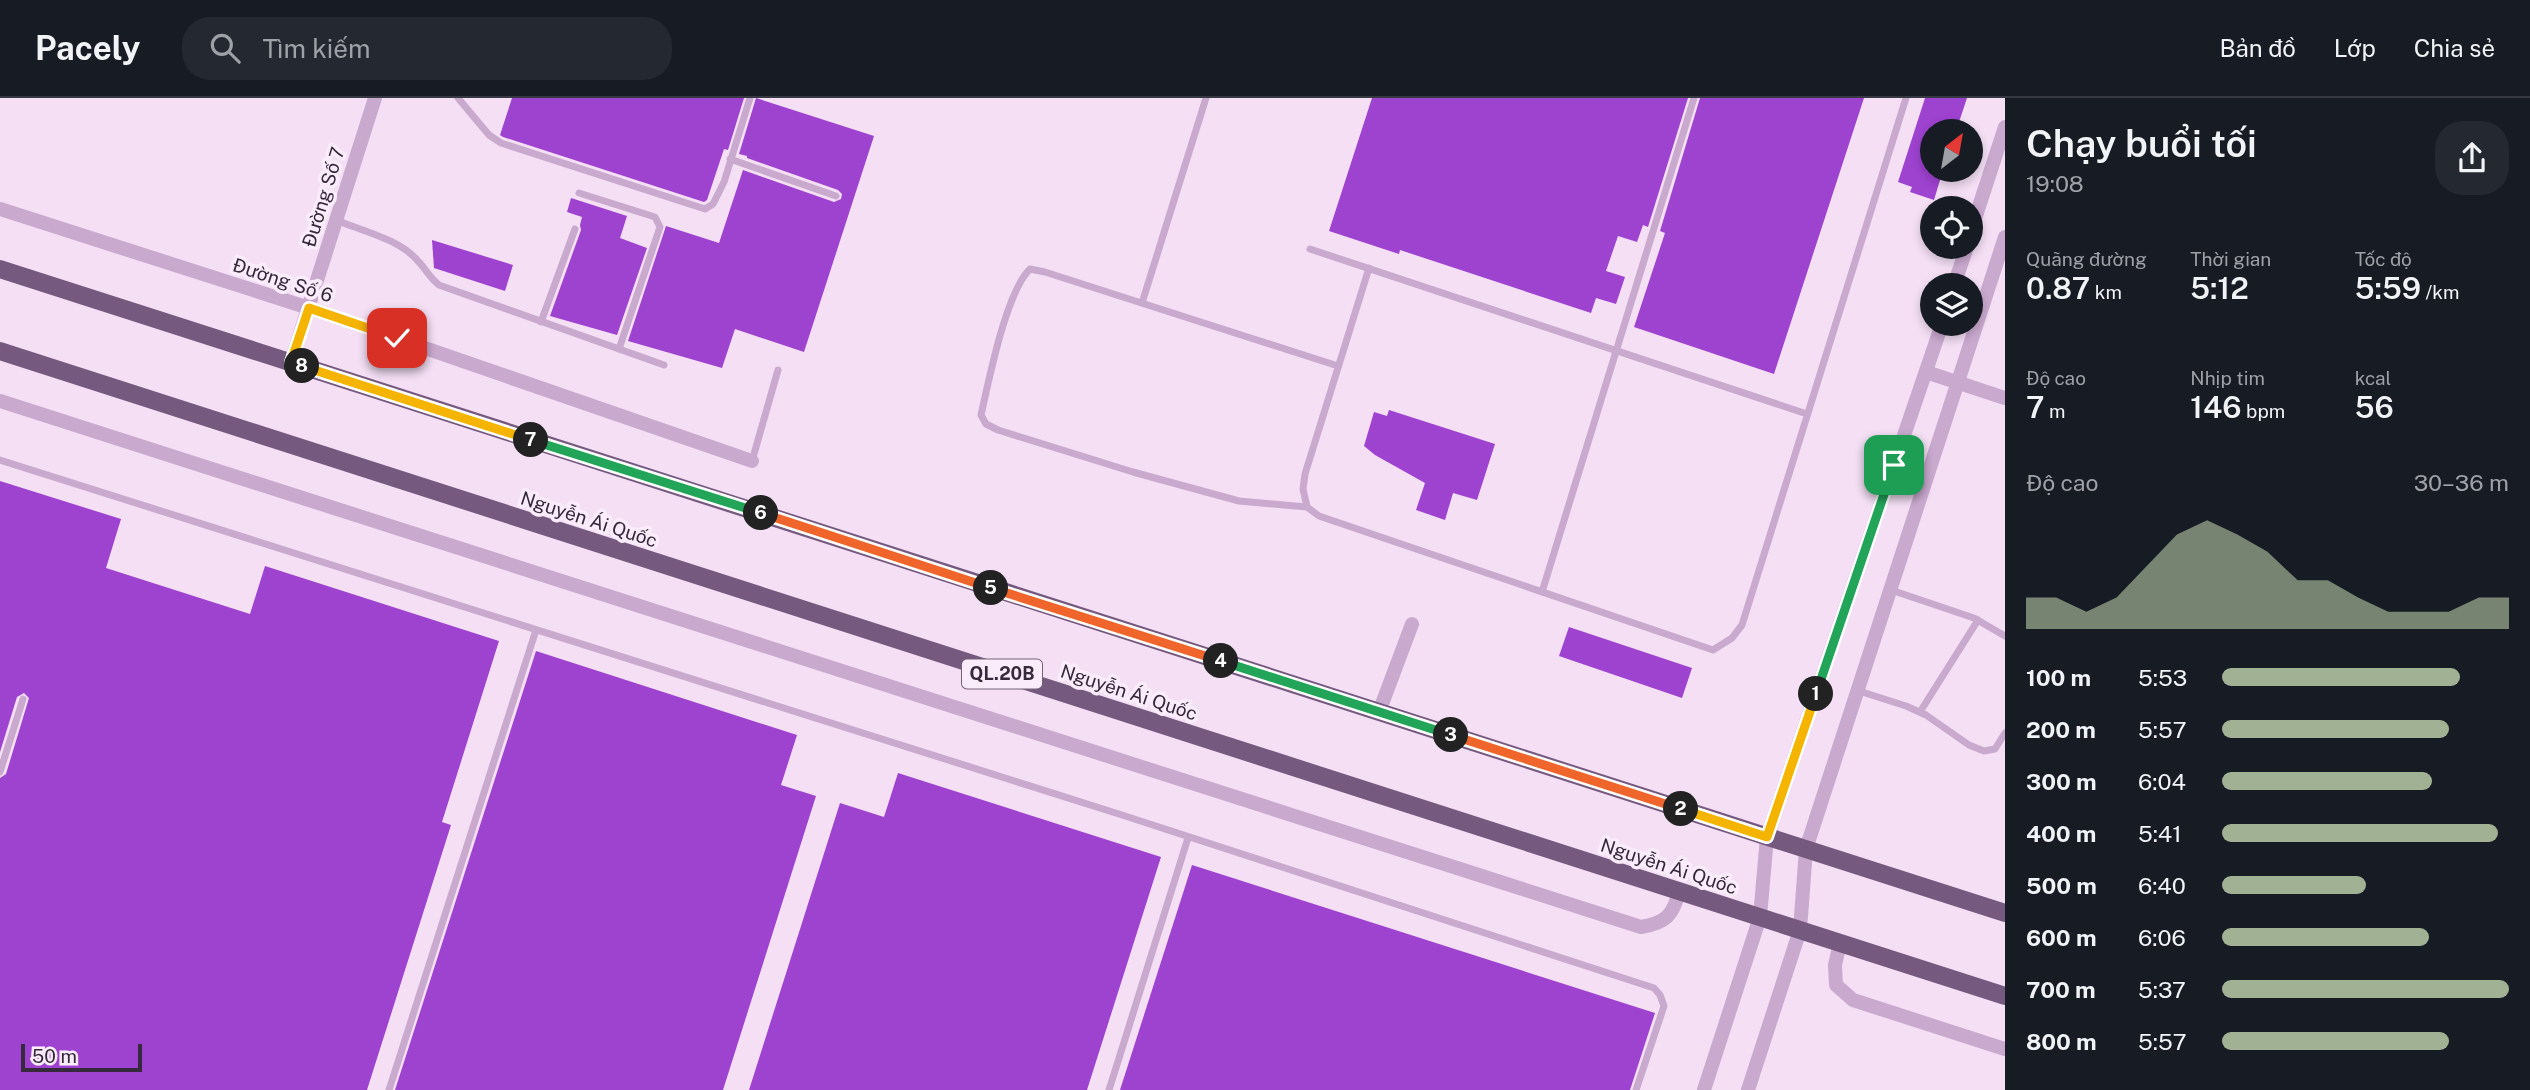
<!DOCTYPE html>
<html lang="vi">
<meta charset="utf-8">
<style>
:root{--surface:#171b24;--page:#242831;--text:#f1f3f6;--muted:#9ea1a6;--line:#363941;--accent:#a1b193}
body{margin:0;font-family:"Public Sans",sans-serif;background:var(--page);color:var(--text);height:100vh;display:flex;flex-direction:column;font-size:26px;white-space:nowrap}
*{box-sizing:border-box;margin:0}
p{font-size:23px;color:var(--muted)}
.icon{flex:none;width:38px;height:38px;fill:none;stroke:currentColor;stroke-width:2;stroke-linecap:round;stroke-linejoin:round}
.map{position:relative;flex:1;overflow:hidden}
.sheet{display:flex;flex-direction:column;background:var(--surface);width:525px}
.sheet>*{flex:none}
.needle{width:46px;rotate:31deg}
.controls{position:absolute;left:1920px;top:21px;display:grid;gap:14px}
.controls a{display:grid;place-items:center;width:63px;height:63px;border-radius:50%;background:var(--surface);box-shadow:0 4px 10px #0003;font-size:35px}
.scale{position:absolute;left:21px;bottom:18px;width:121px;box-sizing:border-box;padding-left:7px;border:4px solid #36293b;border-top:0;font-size:19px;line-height:24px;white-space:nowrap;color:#36293b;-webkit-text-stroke:5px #fbecfc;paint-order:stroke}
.pin{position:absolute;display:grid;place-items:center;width:60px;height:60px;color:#fff;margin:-30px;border-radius:14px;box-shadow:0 4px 10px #0006}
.km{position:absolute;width:35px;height:35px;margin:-18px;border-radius:50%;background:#222;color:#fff;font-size:19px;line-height:35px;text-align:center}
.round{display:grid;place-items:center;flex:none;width:74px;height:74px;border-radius:28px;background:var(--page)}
.headline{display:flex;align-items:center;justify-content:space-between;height:119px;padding:0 21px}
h1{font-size:38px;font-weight:600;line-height:52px}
.metrics{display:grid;grid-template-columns:repeat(3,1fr);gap:10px;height:119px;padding:7px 21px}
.metrics div{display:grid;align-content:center}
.metrics b{font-size:30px;font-weight:600}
.metrics small{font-size:19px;font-weight:400}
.metrics p{font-size:19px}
.chart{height:196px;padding:14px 21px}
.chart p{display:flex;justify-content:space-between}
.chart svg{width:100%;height:126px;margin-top:7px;fill:var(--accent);opacity:.7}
ul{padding:0 21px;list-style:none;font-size:23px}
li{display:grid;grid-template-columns:112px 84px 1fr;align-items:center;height:52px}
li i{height:18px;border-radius:9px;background:var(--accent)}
header{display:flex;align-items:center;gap:42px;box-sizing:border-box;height:98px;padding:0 35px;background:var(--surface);border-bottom:2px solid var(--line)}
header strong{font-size:33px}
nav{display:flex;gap:38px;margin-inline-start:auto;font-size:24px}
.search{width:490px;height:63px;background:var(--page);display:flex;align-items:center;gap:18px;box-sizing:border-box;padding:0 24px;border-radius:28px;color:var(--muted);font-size:26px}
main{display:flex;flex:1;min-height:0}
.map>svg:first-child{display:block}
</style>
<header>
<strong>Pacely</strong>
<div class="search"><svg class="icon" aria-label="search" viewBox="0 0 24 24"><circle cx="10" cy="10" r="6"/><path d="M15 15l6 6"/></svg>Tìm kiếm</div>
<nav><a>Bản đồ</a><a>Lớp</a><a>Chia sẻ</a></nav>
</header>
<main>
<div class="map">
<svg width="2005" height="992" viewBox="0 0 2005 992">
<rect width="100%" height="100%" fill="#f4dff5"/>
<g fill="#9e42d0">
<polygon points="512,0 744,0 728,52 724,51 707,102 704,104 503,39 500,37"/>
<polygon points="756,0 874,38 804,254 735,231 722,270 628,243 666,128 719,145 743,72 834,104 841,101 842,96 838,92 747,60 747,58 739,56"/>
<polygon points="1372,0 1688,0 1648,129 1643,127 1637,144 1618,138 1606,173 1625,179 1616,206 1596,200 1591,215 1400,152 1399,156 1329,133"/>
<polygon points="1700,0 1864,0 1774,276 1634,229 1665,135 1660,133"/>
<polygon points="1925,0 1967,0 1956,33 1932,33 1932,72 1943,72 1934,102 1910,94 1912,89 1898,84"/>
<polygon points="571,100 627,118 620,140 647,150 617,237 550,218 581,132 580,127 582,119 567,114"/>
<polygon points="432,142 513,167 505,193 434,170"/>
<polygon points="1389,312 1495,346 1477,402 1453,395 1445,422 1416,412 1425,385 1375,357 1364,348 1374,314 1387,318"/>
<polygon points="0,383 121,421 106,470 250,516 265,468 499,543 442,724 451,727 367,992 0,992 0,680 6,676 29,600 24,595 17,599 0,654"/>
<polygon points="1569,529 1692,570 1682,600 1559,558"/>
<polygon points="536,553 797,637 781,687 816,698 723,992 395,992"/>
<polygon points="898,675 1161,759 1087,992 749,992 840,705 884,719"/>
<polygon points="1192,767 1655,915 1630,992 1120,992"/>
</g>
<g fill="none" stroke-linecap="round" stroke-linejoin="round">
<g stroke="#caa9cf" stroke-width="7">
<polyline points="458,0 489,37 501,45 705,111 713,106 724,84 750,0"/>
<polyline points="730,61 836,98"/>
<polyline points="579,95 655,119 660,129 619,251"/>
<path d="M336,122c26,11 63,19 81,40 9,9 12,17 22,25l225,80"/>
<polyline points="1310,151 1807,316"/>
<polyline points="1369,170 1305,376 1303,391 1307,409 1319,418 1713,552 1732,540 1742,527 1906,0"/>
<polyline points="1142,205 1206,0"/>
<polyline points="541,224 575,131"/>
<polyline points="0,362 1122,717 1654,890 1660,897 1664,908 1636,992"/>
<polyline points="752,363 778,272"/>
<path d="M1307,409l-68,-6 -106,-29 -135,-42 -12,-6 -5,-9c8,-35 25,-123 49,-146l15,3 293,94"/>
<polyline points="1891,492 1974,520 2005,538"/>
<polyline points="1542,494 1694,0"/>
<polyline points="1859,593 1906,608 1926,617 1969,647 1984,653 1995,651 2005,635"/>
<polyline points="1920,614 1978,522"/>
<polyline points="0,674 23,601"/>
<polyline points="389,992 536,532"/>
<polyline points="1109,992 1188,740"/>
</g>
<g stroke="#caa9cf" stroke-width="14">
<polyline points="0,111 309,210 752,363"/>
<polyline points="1970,136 2005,29"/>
<polyline points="1954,187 1967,149"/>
<polyline points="291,264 375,0"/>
<polyline points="1926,274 2005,300"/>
<path d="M0,303l1641,526c25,-4 32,-12 38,-35"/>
<polyline points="1379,614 1412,526"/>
<polyline points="1840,845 1835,867 1836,887 1853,902 2005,951"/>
<polyline points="1704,992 1760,819 1767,739 1942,226"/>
<polyline points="1748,992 1800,832 1806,751 2005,139"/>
</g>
<g stroke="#75597f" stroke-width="18">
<polyline points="0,171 2005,815"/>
<polyline points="0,253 2005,898"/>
</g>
</g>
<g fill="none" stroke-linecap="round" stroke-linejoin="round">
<g stroke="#fff" stroke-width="14">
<polyline id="split-1" points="1816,596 1894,367"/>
</g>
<g stroke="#fff" stroke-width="14">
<polyline id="split-2" points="1681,711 1767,739 1816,596"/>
</g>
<g stroke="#fff" stroke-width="14">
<polyline id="split-3" points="1451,637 1681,711"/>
</g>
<g stroke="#fff" stroke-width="14">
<polyline id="split-4" points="1221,563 1451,637"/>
</g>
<g stroke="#fff" stroke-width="14">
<polyline id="split-5" points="991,490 1221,563"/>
</g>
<g stroke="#fff" stroke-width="14">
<polyline id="split-6" points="761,415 991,490"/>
</g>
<g stroke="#fff" stroke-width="14">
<polyline id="split-7" points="531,342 761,415"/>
</g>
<g stroke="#fff" stroke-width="14">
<polyline id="split-8" points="302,268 531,342"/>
</g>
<g stroke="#fff" stroke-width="14">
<polyline id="split-9" points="302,268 291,264 309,210 397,240"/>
</g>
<use href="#split-1" stroke="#22a559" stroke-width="9"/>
<use href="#split-2" stroke="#f5b400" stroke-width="9"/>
<use href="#split-3" stroke="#f0652b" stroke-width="9"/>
<use href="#split-4" stroke="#22a559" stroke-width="9"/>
<use href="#split-5" stroke="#f0652b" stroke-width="9"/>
<use href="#split-6" stroke="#f0652b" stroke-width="9"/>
<use href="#split-7" stroke="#22a559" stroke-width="9"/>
<use href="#split-8" stroke="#f5b400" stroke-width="9"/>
<use href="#split-9" stroke="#f5b400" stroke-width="9"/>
</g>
<g text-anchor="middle" stroke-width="7" stroke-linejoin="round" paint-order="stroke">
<rect fill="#fbecfc" stroke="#716475" stroke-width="2" x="962" y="561.5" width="80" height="29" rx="5"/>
<g font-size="18" font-weight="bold" fill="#36293b">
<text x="1002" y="582">QL.20B</text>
</g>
<g font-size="19" fill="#36293b" stroke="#fbecfc">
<text transform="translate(323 99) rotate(-73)" y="7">Đường Số 7</text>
<text transform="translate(283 182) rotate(18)" y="7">Đường Số 6</text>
<text transform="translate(589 421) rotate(18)" y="7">Nguyễn Ái Quốc</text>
<text transform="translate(1129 594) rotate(18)" y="7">Nguyễn Ái Quốc</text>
<text transform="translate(1669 768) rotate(18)" y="7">Nguyễn Ái Quốc</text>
</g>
</g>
</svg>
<div class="controls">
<a><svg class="needle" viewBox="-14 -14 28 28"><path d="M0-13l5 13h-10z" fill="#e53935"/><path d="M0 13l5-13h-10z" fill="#9ea1a6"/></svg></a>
<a><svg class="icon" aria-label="locate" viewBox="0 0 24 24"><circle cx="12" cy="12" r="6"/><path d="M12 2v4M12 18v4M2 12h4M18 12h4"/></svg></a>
<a><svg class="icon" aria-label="layers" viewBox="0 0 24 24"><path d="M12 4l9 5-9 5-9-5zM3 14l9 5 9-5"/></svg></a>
</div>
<div class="scale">50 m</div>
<div class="pin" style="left:1894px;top:367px;background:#1e9e55"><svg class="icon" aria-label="arrive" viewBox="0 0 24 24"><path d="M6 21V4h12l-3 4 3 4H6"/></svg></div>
<div class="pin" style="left:397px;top:240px;background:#d93025"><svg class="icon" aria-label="check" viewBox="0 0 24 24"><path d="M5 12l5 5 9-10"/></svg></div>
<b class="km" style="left:1816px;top:596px">1</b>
<b class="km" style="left:1681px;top:711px">2</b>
<b class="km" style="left:1451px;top:637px">3</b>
<b class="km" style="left:1221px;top:563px">4</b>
<b class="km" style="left:991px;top:490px">5</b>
<b class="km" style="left:761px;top:415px">6</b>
<b class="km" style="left:531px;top:342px">7</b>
<b class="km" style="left:302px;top:268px">8</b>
</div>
<section class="sheet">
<div class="headline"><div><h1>Chạy buổi tối</h1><p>19:08</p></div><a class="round"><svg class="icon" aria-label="share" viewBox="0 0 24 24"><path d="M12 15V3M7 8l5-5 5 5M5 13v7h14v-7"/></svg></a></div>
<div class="metrics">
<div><p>Quãng đường</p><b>0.87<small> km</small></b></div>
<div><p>Thời gian</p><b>5:12</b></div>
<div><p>Tốc độ</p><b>5:59<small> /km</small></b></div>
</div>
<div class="metrics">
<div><p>Độ cao</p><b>7<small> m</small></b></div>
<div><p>Nhịp tim</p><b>146<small> bpm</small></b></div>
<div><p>kcal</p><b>56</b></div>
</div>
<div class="chart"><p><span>Độ cao</span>30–36 m</p>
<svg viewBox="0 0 160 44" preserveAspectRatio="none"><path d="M0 44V33L10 33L20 38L30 33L40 22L50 11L60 6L70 11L80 17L90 27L100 27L110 33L120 38L130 38L140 38L150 33L160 33V44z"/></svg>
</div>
<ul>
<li><b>100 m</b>5:53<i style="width:83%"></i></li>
<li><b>200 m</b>5:57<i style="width:79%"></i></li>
<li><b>300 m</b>6:04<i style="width:73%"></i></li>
<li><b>400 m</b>5:41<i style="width:96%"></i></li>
<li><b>500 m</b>6:40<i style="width:50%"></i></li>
<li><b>600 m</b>6:06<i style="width:72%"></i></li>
<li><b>700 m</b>5:37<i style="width:100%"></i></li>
<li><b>800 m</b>5:57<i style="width:79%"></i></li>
</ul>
</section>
</main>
